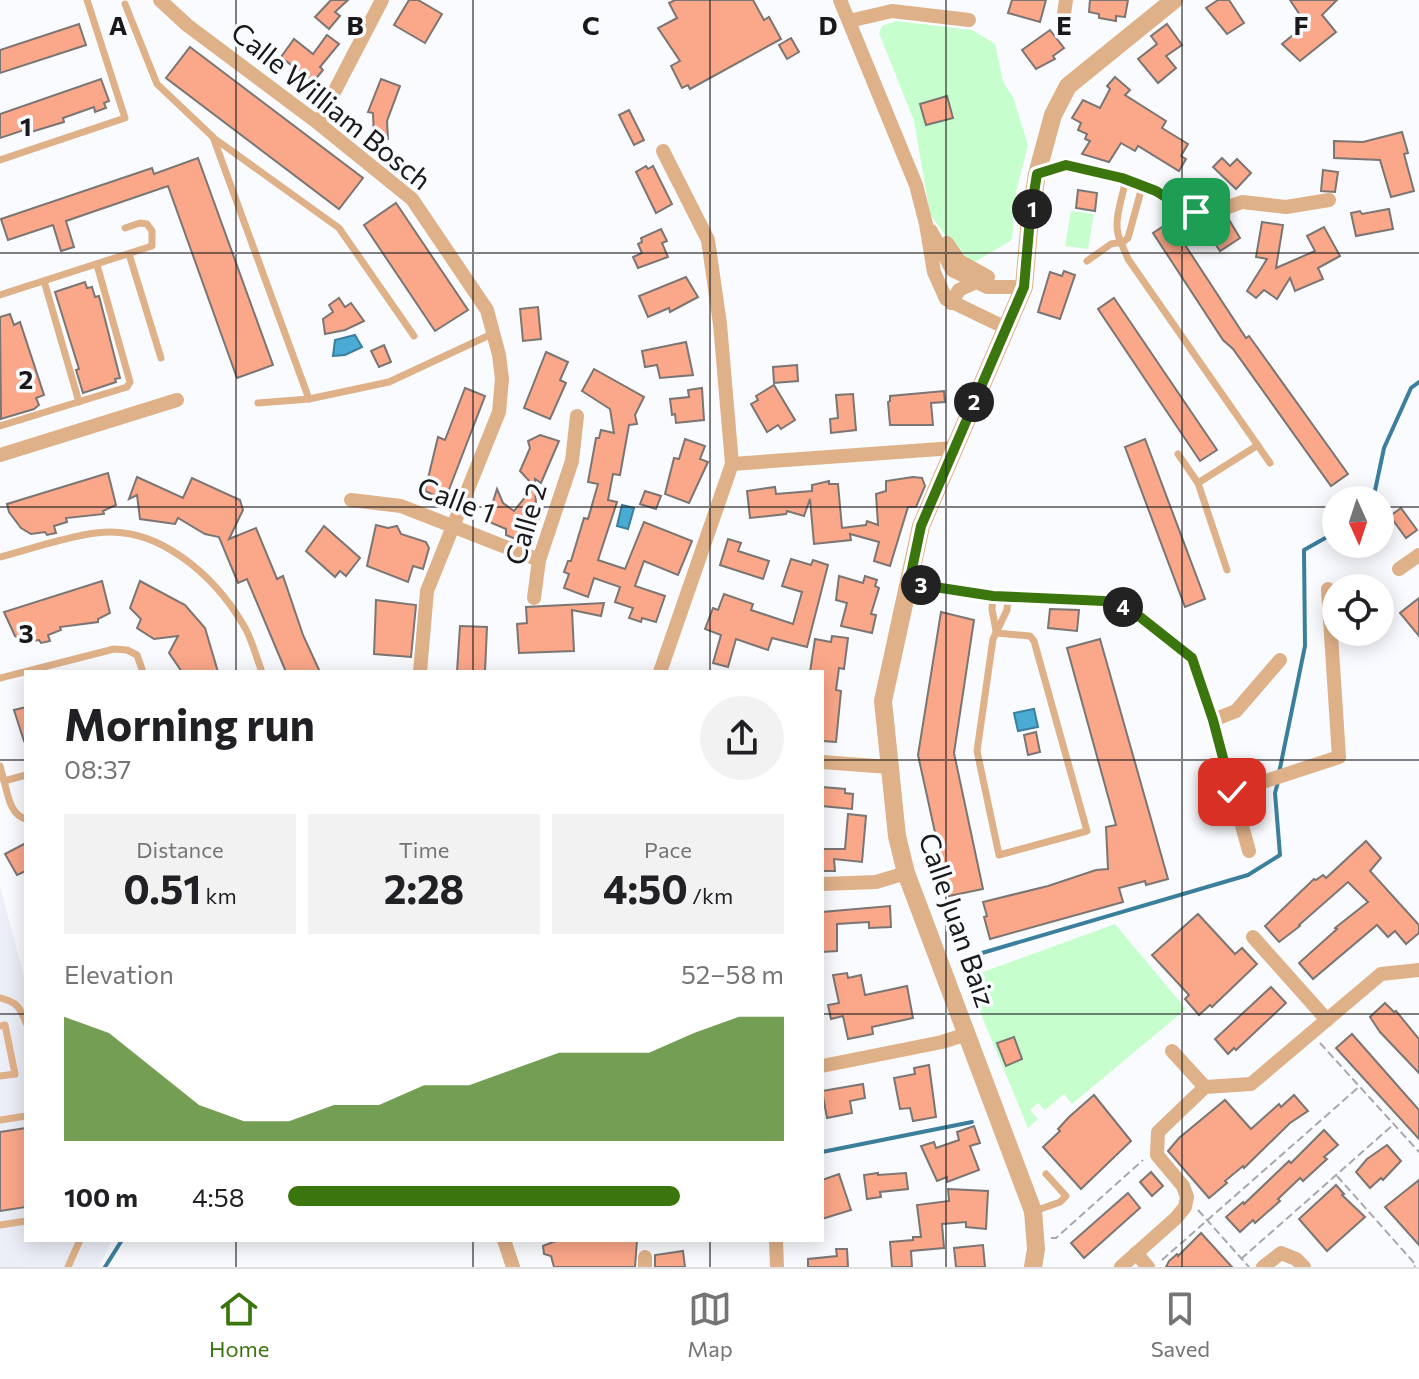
<!DOCTYPE html>
<meta charset="utf-8">
<style>
:root{--surface:#fff;--page:#f2f2f2;--text:#202124;--muted:#757577;--line:#e0e0e0;--accent:#3a760d}
body{margin:0;font-family:Commissioner,sans-serif;background:var(--page);color:var(--text);height:100vh;display:flex;flex-direction:column;font-size:30px;white-space:nowrap}
*{box-sizing:border-box;margin:0}
p{font-size:26px;color:var(--muted)}
.icon{flex:none;width:44px;height:44px;fill:none;stroke:currentColor;stroke-width:2;stroke-linecap:round;stroke-linejoin:round}
.map{position:relative;flex:1;overflow:hidden}
.details{position:absolute;left:24px;top:670px;width:800px;height:572px;display:flex;flex-direction:column;background:var(--surface);border-radius:0px;box-shadow:0 4px 20px #0003}
.details>*{flex:none}
.needle{width:52px;rotate:177deg}
.tools{position:absolute;left:1322px;top:486px;display:grid;gap:16px}
.tools a{display:grid;place-items:center;width:72px;height:72px;border-radius:50%;background:var(--surface);box-shadow:0 4px 20px #0003;font-size:40px}
.pin{position:absolute;display:grid;place-items:center;width:68px;height:68px;color:#fff;margin:-34px;border-radius:16px;box-shadow:0 4px 12px #0006}
.km{position:absolute;width:40px;height:40px;margin:-20px;border-radius:50%;background:#222;color:#fff;font-size:22px;line-height:40px;text-align:center}
.round{display:grid;place-items:center;flex:none;width:84px;height:84px;border-radius:42px;background:var(--page)}
.headline{display:flex;align-items:center;justify-content:space-between;height:136px;padding:0 40px}
h1{font-size:44px;font-weight:700;line-height:60px}
.figures{display:grid;grid-template-columns:repeat(3,1fr);gap:12px;height:136px;padding:8px 40px}
.figures div{display:grid;align-content:center;border-radius:0px;background:var(--page);text-align:center}
.figures b{font-size:40px;font-weight:700}
.figures small{font-size:22px;font-weight:400}
.figures p{font-size:22px}
.chart{height:224px;padding:16px 40px}
.chart p{display:flex;justify-content:space-between}
.chart svg{width:100%;height:144px;margin-top:8px;fill:var(--accent);opacity:.7}
ul{padding:0 40px;list-style:none;font-size:26px}
li{display:grid;grid-template-columns:128px 96px 1fr;align-items:center;height:60px}
li i{height:20px;border-radius:10px;background:var(--accent)}
.menu{display:flex;justify-content:space-around;align-items:center;height:112px;border-top:2px solid var(--line);background:var(--surface);font-size:22px;color:var(--muted)}
.menu a{display:grid;justify-items:center;gap:4px}
.menu .current{color:var(--accent)}
.map>svg:first-child{display:block}
</style>
<div class="map">
<svg width="1419" height="1267" viewBox="0 0 1419 1267">
<rect width="100%" height="100%" fill="#fafbfe"/>
<polygon fill="#eceff8" points="0,887 26,983 26,1240 112,1240 99,1267 0,1267"/>
<g fill="#c7fece">
<polygon points="896,21 972,30 995,44 1003,82 1013,97 1028,145 1016,192 1012,240 971,264 961,258 930,214 914,121 879,33 882,26"/>
<polygon points="1071,211 1094,214 1088,249 1065,246"/>
<polygon points="1115,924 1186,1009 1072,1104 1064,1094 1045,1110 1038,1103 1030,1110 1038,1119 1028,1128 966,978"/>
</g>
<g fill="#4aabd4" stroke="#3b7f9c" stroke-width="2">
<polygon points="355,335 362,347 345,355 333,356 335,340"/>
<polygon points="622,505 634,508 628,529 617,526"/>
<polygon points="1034,709 1038,727 1018,731 1014,713"/>
</g>
<g fill="none" stroke-linecap="round" stroke-linejoin="round">
<g stroke="#3b7f9c" stroke-width="4">
<polyline points="1373,500 1384,448 1411,388 1419,382"/>
<polyline points="1279,773 1305,646 1304,550 1336,532"/>
<polyline points="982,953 1248,875 1280,855 1275,793 1278,782"/>
<polyline points="822,1152 972,1122"/>
<polyline points="105,1267 122,1240"/>
</g>
</g>
<g fill="#fba789" stroke="#7b7573" stroke-width="2">
<polygon points="331,0 348,0 335,12 340,16 329,29 315,17"/>
<polygon points="409,0 418,0 442,14 425,43 394,25"/>
<polygon points="675,0 753,0 764,20 769,17 781,39 690,89 688,85 682,88 671,66 680,61 658,28 677,18 669,3"/>
<polygon points="1012,0 1046,0 1040,22 1008,13"/>
<polygon points="1090,0 1128,0 1125,17 1116,16 1116,21 1099,18 1099,14 1089,12"/>
<polygon points="1218,0 1229,0 1244,23 1227,34 1206,8"/>
<polygon points="1290,0 1337,0 1322,15 1336,32 1300,61 1282,44 1306,24"/>
<polygon points="79,24 86,45 0,73 0,50"/>
<polygon points="1167,24 1182,45 1166,56 1176,68 1158,83 1138,59 1157,44 1151,36"/>
<polygon points="1050,30 1064,48 1053,56 1055,59 1036,69 1022,50"/>
<polygon points="327,35 339,44 320,67 323,70 313,82 281,57 294,39 313,54"/>
<polygon points="791,38 799,52 787,59 779,45"/>
<polygon points="190,47 363,178 339,209 166,78"/>
<polygon points="1115,77 1130,90 1125,95 1166,121 1162,128 1188,144 1181,156 1186,159 1179,171 1138,146 1135,151 1121,143 1109,162 1082,154 1090,141 1085,139 1087,134 1078,130 1081,123 1072,118 1083,100 1100,108 1110,89 1107,86"/>
<polygon points="101,79 109,101 104,103 106,108 95,112 94,107 63,118 64,122 54,125 31,132 30,128 0,138 0,114"/>
<polygon points="381,79 400,86 387,121 388,139 374,139 373,113 368,112"/>
<polygon points="947,96 953,118 926,125 920,104"/>
<polygon points="629,110 644,140 634,145 619,115"/>
<polygon points="1402,132 1408,153 1404,154 1414,191 1391,197 1380,160 1334,158 1334,141 1363,142"/>
<polygon points="198,158 273,365 237,378 168,186 66,221 74,247 61,251 53,225 8,240 1,219 152,168 154,174"/>
<polygon points="1222,158 1230,166 1237,159 1251,173 1236,189 1213,167"/>
<polygon points="646,166 648,169 653,166 672,204 656,213 636,172"/>
<polygon points="1323,170 1338,172 1335,192 1321,191"/>
<polygon points="1078,190 1097,193 1095,211 1076,208"/>
<polygon points="396,203 468,310 435,331 364,225"/>
<polygon points="1389,209 1393,229 1356,236 1351,213 1360,211 1362,214"/>
<polygon points="1228,218 1240,238 1220,251 1205,228"/>
<polygon points="1170,222 1246,338 1249,336 1348,474 1331,486 1233,349 1223,340 1153,233"/>
<polygon points="1262,222 1283,225 1276,268 1315,251 1307,236 1324,227 1340,256 1318,268 1323,279 1295,291 1290,278 1277,299 1264,290 1256,298 1247,291 1267,259 1256,257"/>
<polygon points="661,229 667,241 662,243 668,257 638,268 633,257 642,253 638,244 642,242 641,238"/>
<polygon points="1064,271 1075,275 1060,319 1038,312 1050,272 1062,276"/>
<polygon points="686,277 698,297 670,312 669,308 648,317 639,296"/>
<polygon points="85,282 87,288 92,287 95,297 99,296 120,378 115,379 116,382 83,393 76,370 79,369 55,292"/>
<polygon points="339,298 345,307 351,303 364,321 345,330 325,334 323,319 333,312 329,305"/>
<polygon points="1114,298 1217,450 1200,461 1098,309"/>
<polygon points="538,307 541,339 523,341 520,309"/>
<polygon points="10,314 14,325 20,322 44,395 36,398 39,405 34,409 1,419 0,317"/>
<polygon points="686,342 693,375 660,378 657,365 645,367 642,351"/>
<polygon points="384,345 391,362 379,367 371,351"/>
<polygon points="546,352 568,362 560,380 566,383 550,419 524,408"/>
<polygon points="797,365 798,381 774,383 773,367"/>
<polygon points="594,369 644,397 635,415 637,424 629,425 620,475 613,474 608,500 617,502 598,560 625,569 644,522 692,541 678,575 644,561 635,586 665,596 656,622 642,618 641,622 629,618 633,608 615,602 620,587 594,578 588,597 564,588 569,574 564,572 568,561 571,561 584,518 588,519 598,484 588,482 596,438 599,438 601,430 614,433 610,409 582,391"/>
<polygon points="774,385 795,420 781,429 778,425 767,432 751,404 758,400 756,396"/>
<polygon points="465,388 485,396 445,500 425,491 438,437 445,440"/>
<polygon points="702,388 704,420 676,423 675,414 672,415 670,399 689,397 688,390"/>
<polygon points="944,391 945,402 931,403 933,425 890,425 888,402 890,401 890,396"/>
<polygon points="853,394 856,430 831,433 830,419 838,418 836,395"/>
<polygon points="540,435 559,441 541,483 535,479 536,508 543,509 530,539 523,536 521,541 506,535 506,529 487,521 497,489 503,503 514,511 534,486 520,471 530,448 528,441"/>
<polygon points="685,439 705,446 700,459 708,462 689,503 665,494 674,458 679,459"/>
<polygon points="1145,439 1205,599 1185,607 1125,447"/>
<polygon points="108,473 116,505 103,511 104,514 66,518 67,522 54,526 56,533 47,535 45,532 31,534 21,528 9,512 7,504"/>
<polygon points="137,477 183,498 192,478 240,500 243,510 229,539 256,528 277,579 283,576 303,635 320,672 286,672 247,579 238,583 219,537 205,534 178,518 175,524 140,519 137,495 129,499"/>
<polygon points="913,477 922,478 925,486 916,507 908,507 890,566 874,561 879,542 850,534 851,540 814,544 810,499 804,516 787,511 786,514 750,518 747,491 775,487 776,494 812,491 812,485 829,481 829,484 838,484 842,528 866,525 867,521 878,525 876,494 886,491 886,481"/>
<polygon points="645,491 661,496 656,509 640,504"/>
<polygon points="1401,508 1417,530 1406,538 1390,516"/>
<polygon points="376,525 388,528 397,526 401,534 426,542 429,548 423,569 413,566 408,582 367,566"/>
<polygon points="324,526 360,558 346,576 340,571 335,577 306,551"/>
<polygon points="728,539 741,543 738,551 769,561 763,579 720,565"/>
<polygon points="791,559 811,565 813,560 828,565 807,647 772,638 768,650 736,639 728,667 713,663 721,635 705,629 713,608 718,610 724,594 753,604 751,610 793,624 802,592 782,586"/>
<polygon points="839,576 863,583 865,576 877,580 875,586 879,588 871,614 876,615 872,633 841,626 847,603 836,600"/>
<polygon points="102,581 110,613 98,619 98,622 60,627 61,630 48,635 50,641 41,643 39,640 25,642 15,636 4,612"/>
<polygon points="140,581 185,605 205,628 218,672 182,672 169,653 178,636 154,639 137,628 141,619 130,608"/>
<polygon points="1419,598 1419,636 1400,613"/>
<polygon points="376,600 416,605 411,657 374,654"/>
<polygon points="604,603 601,616 572,610 574,651 519,653 517,624 527,623 526,607"/>
<polygon points="1050,609 1079,610 1077,631 1048,628"/>
<polygon points="941,612 974,620 954,753 983,889 949,896 918,755"/>
<polygon points="460,626 487,627 485,672 457,672"/>
<polygon points="832,636 848,638 844,669 839,668 836,690 841,691 836,742 822,741 822,672 810,672 815,639 831,642"/>
<polygon points="1100,639 1168,879 1146,885 1145,881 1119,888 1123,902 990,939 984,917 987,916 983,902 1048,886 1096,870 1108,869 1106,827 1116,825 1067,648"/>
<polygon points="26,707 26,740 24,741 14,710"/>
<polygon points="1036,732 1040,752 1028,755 1024,735"/>
<polygon points="822,787 845,789 845,793 853,794 852,809 822,806"/>
<polygon points="848,814 866,816 862,862 834,859 835,871 822,871 822,849 845,849"/>
<polygon points="1366,841 1381,858 1370,871 1419,925 1419,933 1406,944 1395,931 1388,937 1377,925 1313,979 1299,963 1337,929 1335,928 1368,902 1348,882 1299,925 1300,926 1279,942 1265,926 1314,879 1316,880 1323,875 1326,878"/>
<polygon points="26,843 26,871 17,875 5,854"/>
<polygon points="890,906 891,927 869,928 869,922 837,924 837,951 822,952 822,912"/>
<polygon points="1198,914 1235,954 1242,948 1257,964 1212,1007 1210,1005 1199,1015 1185,999 1189,995 1152,955"/>
<polygon points="847,973 848,978 861,975 865,995 907,986 913,1018 872,1027 873,1034 848,1039 843,1016 831,1019 828,1005 839,1003 833,975"/>
<polygon points="1271,987 1286,1003 1236,1050 1234,1048 1228,1054 1215,1039"/>
<polygon points="1385,1003 1394,1012 1396,1011 1419,1039 1419,1073 1380,1032 1370,1017"/>
<polygon points="1352,1034 1419,1110 1419,1139 1336,1048"/>
<polygon points="1014,1037 1022,1059 1006,1066 997,1043"/>
<polygon points="929,1065 936,1117 913,1121 910,1108 900,1109 894,1078 915,1074 914,1068"/>
<polygon points="863,1084 865,1098 850,1101 852,1113 827,1118 822,1091"/>
<polygon points="1094,1095 1131,1141 1081,1189 1043,1147 1060,1131 1058,1129 1069,1117"/>
<polygon points="1294,1095 1308,1111 1290,1123 1244,1168 1243,1166 1225,1181 1227,1183 1209,1198 1168,1151 1179,1138 1225,1100 1251,1129 1279,1104 1281,1107"/>
<polygon points="974,1126 980,1143 970,1146 979,1170 947,1182 947,1177 937,1181 921,1146 934,1142 936,1148 959,1140 957,1132"/>
<polygon points="26,1128 26,1207 0,1211 0,1132"/>
<polygon points="1324,1130 1338,1145 1324,1157 1327,1159 1303,1181 1300,1178 1278,1199 1280,1201 1255,1223 1253,1220 1240,1232 1226,1217 1243,1202 1244,1204 1289,1161 1291,1163"/>
<polygon points="1387,1145 1401,1161 1383,1180 1381,1178 1370,1188 1356,1172 1367,1159"/>
<polygon points="1151,1172 1163,1186 1152,1196 1140,1182"/>
<polygon points="878,1173 878,1175 906,1173 908,1189 880,1192 881,1197 867,1199 864,1175"/>
<polygon points="839,1174 851,1210 822,1219 822,1180"/>
<polygon points="1419,1180 1419,1245 1385,1207"/>
<polygon points="1336,1185 1344,1194 1342,1195 1365,1217 1327,1251 1299,1219"/>
<polygon points="948,1189 988,1191 986,1229 966,1227 966,1222 942,1224 944,1248 911,1251 912,1267 892,1267 890,1242 913,1240 913,1237 921,1237 917,1205 949,1201"/>
<polygon points="1128,1193 1140,1208 1084,1258 1071,1243"/>
<polygon points="1201,1233 1232,1267 1166,1267 1169,1261 1177,1254 1178,1256"/>
<polygon points="558,1240 637,1240 635,1267 554,1267 551,1256 544,1254 543,1246"/>
<polygon points="983,1245 985,1267 956,1267 954,1248"/>
<polygon points="836,1249 847,1249 848,1267 808,1267 808,1259 837,1256"/>
<polygon points="683,1251 685,1267 655,1267 655,1255"/>
</g>
<g fill="none" stroke-linecap="round" stroke-linejoin="round">
<g stroke="#a8a8ab" stroke-width="2" stroke-dasharray="8 4" stroke-linecap="butt">
<polyline points="1320,1043 1419,1152"/>
<polyline points="1337,1176 1416,1265 1414,1267"/>
<polyline points="1198,1210 1249,1267"/>
<polyline points="1051,1238 1056,1238 1143,1160"/>
<polyline points="1241,1259 1394,1124"/>
<polyline points="1162,1260 1360,1086"/>
</g>
<g stroke="#dfb189" stroke-width="7">
<polyline points="125,4 157,84 213,137 309,399"/>
<polyline points="215,139 339,228 414,336"/>
<polyline points="0,160 125,118 87,0"/>
<path d="M1126,179c-3,16 -12,40 -8,55 2,8 7,17 10,25l142,204"/>
<polyline points="129,254 161,358"/>
<polyline points="1087,261 1111,244 1123,242 1128,238 1142,187"/>
<polyline points="44,281 79,402"/>
<polyline points="0,295 152,246 152,231 147,224 140,223 125,228"/>
<polyline points="258,403 309,399 389,382 494,333"/>
<polyline points="0,426 127,387 130,382 97,265"/>
<polyline points="1178,454 1198,483"/>
<path d="M0,557c31,-8 64,-20 96,-24 62,-9 119,43 148,93 8,13 12,31 18,46"/>
<polyline points="1227,570 1198,483 1258,445"/>
<polyline points="993,596 992,609 996,631"/>
<polyline points="997,633 1030,636 1034,641 1087,831 999,855 977,751 993,639 1007,610 1008,598"/>
<polyline points="0,678 114,649 127,650 137,655 143,672"/>
<polyline points="0,766 4,781 26,775"/>
<path d="M4,781c4,14 6,34 22,38"/>
<path d="M0,998c17,4 20,9 26,25"/>
<polyline points="0,1026 5,1025 15,1074 0,1076"/>
<polyline points="0,1120 26,1116"/>
<polyline points="1035,1211 1060,1202 1066,1196 1046,1174"/>
<polyline points="0,1225 26,1221"/>
<polyline points="68,1267 80,1240"/>
</g>
<g stroke="#dfb189" stroke-width="14">
<polyline points="160,0 187,25 318,123 412,199 487,310 499,355 502,379 499,412 427,591 420,672"/>
<polyline points="840,0 916,185 926,224 934,272 946,299 1006,328"/>
<polyline points="849,21 892,11 969,20"/>
<polyline points="1062,28 1066,0"/>
<polyline points="318,123 382,0"/>
<polyline points="1037,174 1066,165 1122,178 1156,191 1180,206 1196,212 1215,212 1242,202 1286,207 1329,200"/>
<polyline points="931,231 952,270 987,287 1024,287"/>
<polyline points="947,243 959,261 988,277"/>
<polyline points="951,303 959,290 976,282"/>
<polyline points="0,455 177,400"/>
<polyline points="732,464 954,448"/>
<polyline points="351,500 401,506 539,560"/>
<polyline points="1399,569 1419,555"/>
<polyline points="909,583 993,596 1104,601 1130,609 1192,658 1213,720 1249,851"/>
<polyline points="534,598 539,560 572,461 577,416"/>
<polyline points="660,672 732,464 720,324 708,240 663,151"/>
<polyline points="1213,720 1236,711 1280,660"/>
<polyline points="822,762 889,767"/>
<polyline points="1232,792 1339,757 1328,589"/>
<polyline points="822,884 876,882 906,873"/>
<polyline points="1253,937 1327,1020"/>
<polyline points="1172,1051 1205,1087"/>
<polyline points="822,1066 942,1042 967,1034"/>
<polyline points="504,1240 513,1267"/>
<polyline points="776,1240 777,1267"/>
<polyline points="1136,1253 1148,1267"/>
<polyline points="645,1267 645,1257"/>
<polyline points="1121,1267 1176,1218 1185,1207 1187,1197 1183,1186 1157,1155 1158,1132 1205,1087 1251,1084 1381,974 1419,970"/>
<polyline points="1263,1267 1281,1253 1296,1259 1304,1267"/>
</g>
<polyline stroke="#dfb189" stroke-width="18" points="1033,1267 1036,1249 1033,1211 906,873 897,836 883,701 921,526 1024,287 1030,218 1037,174 1053,115 1068,86 1174,0"/>
</g>
<g fill="none" stroke-linecap="round" stroke-linejoin="round">
<g stroke="#fff" stroke-width="16">
<polyline id="route" points="1196,212 1180,206 1156,191 1122,178 1066,165 1037,174 1030,218 1024,287 921,526 909,583 993,596 1104,601 1130,609 1192,658 1213,720 1232,792"/>
</g>
<use href="#route" stroke="#3a760d" stroke-width="10"/>
</g>
<path fill="none" stroke="#19191b" stroke-width="2" stroke-opacity="0.55" d="M236,0v672M473,0v672M710,0v672M946,0v1267M1182,0v1267M0,253h1419M0,507h1336M1380,507h39M0,760h26M822,760h597M0,1014h26M822,1014h597M236,1240v27M473,1240v27M710,1240v27"/>
<g text-anchor="middle" stroke-width="7" stroke-linejoin="round" paint-order="stroke">
<g font-size="28" fill="#19191b" stroke="#fafbfe">
<text transform="translate(331 106) rotate(39)" y="10">Calle William Bosch</text>
<text transform="translate(456 500) rotate(21)" y="10">Calle 1</text>
<text transform="translate(526 524) rotate(-74)" y="10">Calle 2</text>
<text transform="translate(957 920) rotate(71)" y="10">Calle Juan Baiz</text>
</g>
</g>
<g font-size="26" text-anchor="middle" font-weight="bold" fill="#19191b" stroke="#fafbfe" stroke-width="7" stroke-linejoin="round" paint-order="stroke">
<text x="118" y="35">A</text>
<text x="355" y="35">B</text>
<text x="591" y="35">C</text>
<text x="828" y="35">D</text>
<text x="1064" y="35">E</text>
<text x="1301" y="35">F</text>
<text x="26" y="136">1</text>
<text x="26" y="389">2</text>
<text x="26" y="643">3</text>
</g>
</svg>
<div class="tools">
<a><svg class="needle" viewBox="-14 -14 28 28"><path d="M0-13l5 13h-10z" fill="#e53935"/><path d="M0 13l5-13h-10z" fill="#757577"/></svg></a>
<a><svg class="icon" aria-label="locate" viewBox="0 0 24 24"><circle cx="12" cy="12" r="6"/><path d="M12 2v4M12 18v4M2 12h4M18 12h4"/></svg></a>
</div>
<div class="pin" style="left:1196px;top:212px;background:#1e9e55"><svg class="icon" aria-label="arrive" viewBox="0 0 24 24"><path d="M6 21V4h12l-3 4 3 4H6"/></svg></div>
<div class="pin" style="left:1232px;top:792px;background:#d93025"><svg class="icon" aria-label="check" viewBox="0 0 24 24"><path d="M5 12l5 5 9-10"/></svg></div>
<b class="km" style="left:1032px;top:209px">1</b>
<b class="km" style="left:974px;top:402px">2</b>
<b class="km" style="left:921px;top:585px">3</b>
<b class="km" style="left:1123px;top:607px">4</b>
<section class="details">
<div class="headline"><div><h1>Morning run</h1><p>08:37</p></div><a class="round"><svg class="icon" aria-label="share" viewBox="0 0 24 24"><path d="M12 15V3M7 8l5-5 5 5M5 13v7h14v-7"/></svg></a></div>
<div class="figures">
<div><p>Distance</p><b>0.51<small> km</small></b></div>
<div><p>Time</p><b>2:28</b></div>
<div><p>Pace</p><b>4:50<small> /km</small></b></div>
</div>
<div class="chart"><p><span>Elevation</span>52–58 m</p>
<svg viewBox="0 0 160 44" preserveAspectRatio="none"><path d="M0 44V6L10 11L20 22L30 33L40 38L50 38L60 33L70 33L80 27L90 27L100 22L110 17L120 17L130 17L140 11L150 6L160 6V44z"/></svg>
</div>
<ul>
<li><b>100 m</b>4:58<i style="width:79%"></i></li>
</ul>
</section>
</div>
<nav class="menu">
<a class="current"><svg class="icon" aria-label="home" viewBox="0 0 24 24"><path d="M3 11l9-7 9 7M6 9v11h12V9"/></svg>Home</a>
<a><svg class="icon" aria-label="map" viewBox="0 0 24 24"><path d="M3 6l6-2 6 2 6-2v14l-6 2-6-2-6 2zM9 4v14M15 6v14"/></svg>Map</a>
<a><svg class="icon" aria-label="saved" viewBox="0 0 24 24"><path d="M7 4h10v16l-5-4-5 4z"/></svg>Saved</a>
</nav>
